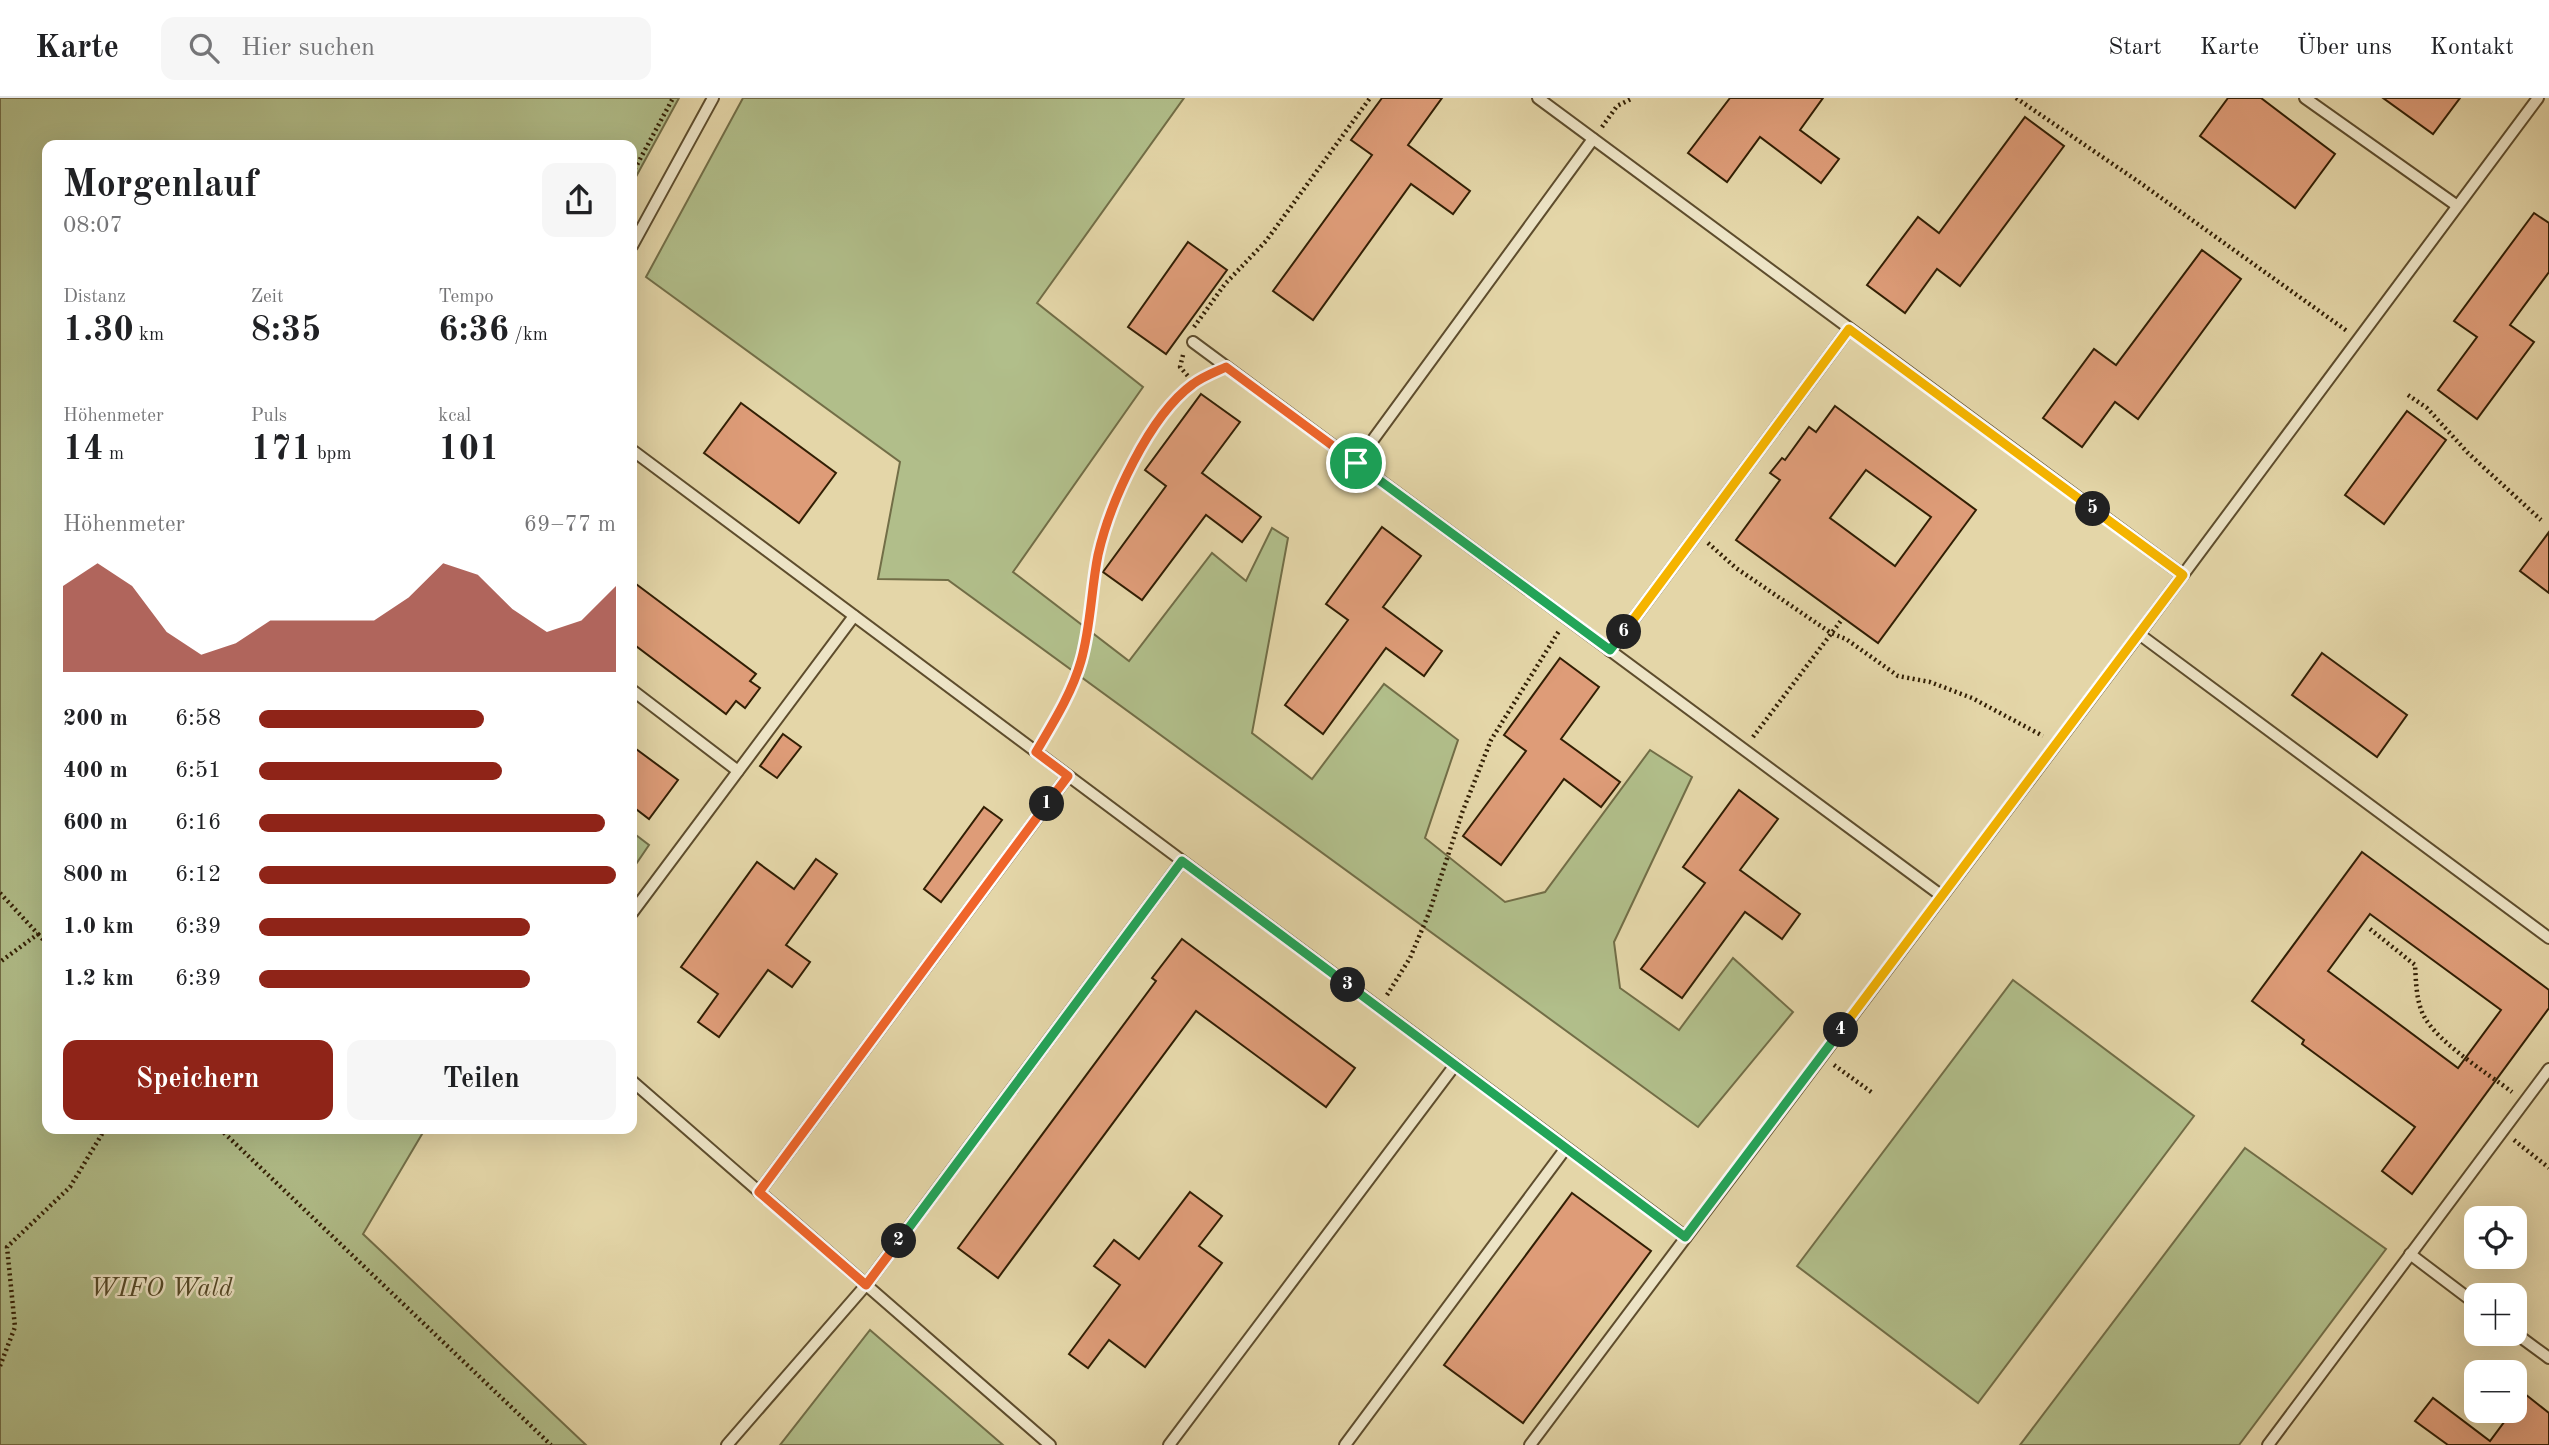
<!DOCTYPE html>
<html lang="de">
<meta charset="utf-8">
<style>
:root{--surface:#fff;--page:#f6f6f6;--text:#202124;--muted:#757577;--line:#e0e0e0;--accent:#8f2418}
body{margin:0;font-family:"Old Standard TT",serif;background:var(--page);color:var(--text);height:100vh;display:flex;flex-direction:column;font-size:26px;white-space:nowrap}
*{box-sizing:border-box;margin:0}
p{font-size:23px;color:var(--muted)}
.icon{flex:none;width:38px;height:38px;fill:none;stroke:currentColor;stroke-width:2;stroke-linecap:round;stroke-linejoin:round}
.map{position:relative;flex:1;overflow:hidden}
.sheet{position:absolute;left:42px;top:42px;width:595px;height:994px;display:flex;flex-direction:column;background:var(--surface);border-radius:14px;box-shadow:0 7px 28px #0002}
.sheet>*{flex:none}
.fabs{position:absolute;left:2464px;top:1108px;display:grid;gap:14px}
.fabs a{display:grid;place-items:center;width:63px;height:63px;border-radius:14px;background:var(--surface);box-shadow:0 7px 28px #0002;font-size:35px}
.pin{position:absolute;display:grid;place-items:center;width:60px;height:60px;color:#fff;margin:-30px;border:4px solid #fff;border-radius:50%;box-shadow:0 2px 7px #0007}
.km{position:absolute;width:35px;height:35px;margin:-18px;border-radius:50%;background:#222;color:#fff;font-size:19px;line-height:35px;text-align:center}
.round{display:grid;place-items:center;flex:none;width:74px;height:74px;border-radius:14px;background:var(--page)}
.summary{display:flex;align-items:center;justify-content:space-between;height:119px;padding:0 21px}
h1{font-size:38px;font-weight:800;line-height:52px}
.figures{display:grid;grid-template-columns:repeat(3,1fr);gap:10px;height:119px;padding:7px 21px}
.figures div{display:grid;align-content:center}
.figures b{font-size:35px;font-weight:800}
.figures small{font-size:19px;font-weight:400}
.figures p{font-size:19px}
.chart{height:196px;padding:14px 21px}
.chart p{display:flex;justify-content:space-between}
.chart svg{width:100%;height:126px;margin-top:7px;fill:var(--accent);opacity:.7}
.button{display:flex;gap:14px;margin-top:auto;padding:14px 21px}
.button a{flex:1;height:80px;border-radius:14px;background:var(--accent);color:#fff;font-size:28px;font-weight:800;line-height:80px;text-align:center}
.button a+a{background:var(--page);color:var(--text)}
ul{padding:0 21px;list-style:none;font-size:23px}
li{display:grid;grid-template-columns:112px 84px 1fr;align-items:center;height:52px}
li i{height:18px;border-radius:9px;background:var(--accent)}
header{display:flex;align-items:center;gap:42px;box-sizing:border-box;height:98px;padding:0 35px;background:var(--surface);border-bottom:2px solid var(--line)}
header strong{font-size:33px}
nav{display:flex;gap:38px;margin-inline-start:auto;font-size:24px}
.search{width:490px;height:63px;background:var(--page);display:flex;align-items:center;gap:18px;box-sizing:border-box;padding:0 24px;border-radius:14px;color:var(--muted);font-size:26px}
.map>svg:first-child{display:block}
</style>
<header>
<strong>Karte</strong>
<div class="search"><svg class="icon" aria-label="search" viewBox="0 0 24 24"><circle cx="10" cy="10" r="6"/><path d="M15 15l6 6"/></svg>Hier suchen</div>
<nav><a>Start</a><a>Karte</a><a>Über uns</a><a>Kontakt</a></nav>
</header>
<div class="map">
<svg width="2549" height="1347" viewBox="0 0 2549 1347">
<rect width="100%" height="100%" fill="#e4d6a8"/>
<filter id="stains"><feTurbulence type="fractalNoise" baseFrequency=".00286" numOctaves="4"/><feColorMatrix values="0 0 0 0 .2 0 0 0 0 .09 0 0 0 0 .02 0 0 0 .5 -.17"/></filter>
<radialGradient id="worn" r=".72"><stop offset=".6" stop-color="#630" stop-opacity="0"/><stop offset="1" stop-color="#630" stop-opacity=".3"/></radialGradient>
<g fill="#b1be8a" stroke="#726e47" stroke-width="2">
<polygon points="0,0 679,0 632,86 632,47 47,47 47,1031 425,1031 363,1136 586,1347 0,1347"/>
<polygon points="743,0 1184,0 1037,205 1143,289 1013,474 1129,563 1212,455 1246,483 1272,430 1288,440 1252,635 1312,681 1384,586 1458,642 1425,740 1505,804 1545,794 1650,652 1692,679 1614,844 1620,890 1679,932 1733,860 1793,914 1698,1029 948,482 878,481 900,364 646,179"/>
<polygon points="632,734 649,747 632,772"/>
<polygon points="2013,882 2194,1018 1978,1305 1797,1168"/>
<polygon points="2245,1050 2386,1151 2239,1347 2020,1347"/>
<polygon points="870,1232 1003,1347 780,1347"/>
</g>
<g fill="#de9c78" stroke="#321f04" stroke-width="2" fill-rule="evenodd">
<polygon points="1382,0 1442,0 1408,47 1470,93 1453,116 1411,86 1313,222 1273,193 1372,57 1351,42"/>
<polygon points="1730,0 1823,0 1800,32 1839,61 1821,85 1760,39 1727,84 1688,55"/>
<polygon points="2228,0 2261,0 2335,56 2295,110 2200,38"/>
<polygon points="2383,0 2460,0 2433,36"/>
<polygon points="2025,19 2064,48 1960,188 1937,171 1905,215 1867,187 1918,119 1939,135"/>
<polygon points="2534,115 2549,125 2549,174 2510,227 2534,244 2477,321 2438,292 2477,239 2454,223"/>
<polygon points="1188,144 1227,172 1166,256 1128,229"/>
<polygon points="2202,152 2241,181 2138,321 2115,304 2082,349 2043,320 2094,251 2116,267"/>
<polygon points="1201,296 1240,324 1202,375 1261,419 1242,444 1206,417 1142,502 1103,474 1166,388 1145,372"/>
<polygon points="741,305 836,375 799,425 704,355"/>
<path d="M1835,308l141,104 -98,133 -142,-103 44,-60 -10,-7 12,-15 3,2 24,-33 7,5zM1866,372l65,47 -36,49 -65,-48z"/>
<polygon points="2407,313 2446,342 2384,426 2345,397"/>
<polygon points="1382,429 1421,458 1383,509 1442,553 1424,578 1386,550 1323,636 1285,607 1348,522 1326,506"/>
<polygon points="2549,434 2549,495 2520,473"/>
<polygon points="632,483 756,576 750,583 760,590 745,610 736,603 726,616 632,545"/>
<polygon points="2322,555 2407,617 2377,659 2292,597"/>
<polygon points="1560,560 1599,589 1561,641 1620,684 1601,709 1564,681 1501,767 1463,738 1526,653 1504,637"/>
<polygon points="783,636 801,649 777,680 760,668"/>
<polygon points="632,648 678,682 649,721 632,708"/>
<polygon points="1739,692 1778,721 1740,772 1800,816 1782,841 1745,814 1682,900 1641,871 1705,785 1683,769"/>
<polygon points="984,709 1002,722 941,804 924,791"/>
<path d="M2362,754l187,138v18l-137,186 -30,-23 33,-44 -113,-83 2,-4 -52,-39zM2370,816l131,96 -43,58 -130,-97z"/>
<polygon points="816,761 837,776 786,847 810,864 792,889 768,872 719,939 698,924 718,896 681,869 757,764 794,791"/>
<polygon points="1182,841 1355,970 1326,1009 1196,913 998,1180 958,1150 1156,883 1152,880"/>
<polygon points="1190,1094 1222,1118 1199,1148 1222,1165 1145,1269 1109,1242 1088,1270 1069,1256 1120,1187 1094,1168 1114,1142 1139,1161"/>
<polygon points="1572,1095 1651,1153 1523,1325 1444,1267"/>
<polygon points="2525,1296 2549,1315 2549,1347 2448,1347 2415,1323 2433,1300 2490,1343"/>
</g>
<g fill="none" stroke-linecap="round" stroke-linejoin="round">
<g stroke="#5e4d2d" stroke-width="14">
<g id="lane">
<polyline points="1538,0 2183,477"/>
<polyline points="2305,0 2456,107"/>
<polyline points="632,148 713,0"/>
<polyline points="1193,244 1942,798"/>
<polyline points="632,352 1686,1139"/>
<polyline points="1356,365 1593,41"/>
<polyline points="2139,536 2549,840"/>
<polyline points="1610,553 1849,231"/>
<polyline points="632,592 738,673"/>
<polyline points="632,815 854,518"/>
<polyline points="632,983 1050,1347"/>
<polyline points="759,1094 1068,678"/>
<polyline points="2410,1156 2476,1206"/>
<polyline points="2515,1235 2549,1260"/>
<polyline points="727,1347 866,1187 1182,763"/>
<polyline points="1169,1347 1455,967"/>
<polyline points="1345,1347 1566,1050"/>
<polyline points="1530,1347 2139,536 2538,0"/>
<polyline points="2268,1347 2549,971"/>
</g>
</g>
<g stroke="#321f04" stroke-width="4.5" stroke-dasharray="2 3.5" stroke-linecap="butt">
<polyline points="2016,0 2139,84 2347,233"/>
<polyline points="1602,29 1617,8 1633,0"/>
<polyline points="632,76 673,0"/>
<polyline points="1194,229 1225,186 1266,143 1370,0"/>
<polyline points="1183,257 1180,269 1194,285"/>
<polyline points="2408,297 2427,310 2468,355 2541,422"/>
<polyline points="1708,445 1736,470 1831,535 1846,541 1898,578 1930,584 1972,600 2043,638"/>
<polyline points="1753,639 1843,520"/>
<path d="M1044,641c14,-25 28,-50 37,-77 10,-34 11,-70 17,-105 8,-47 43,-120 76,-156 11,-13 24,-20 39,-28"/>
<polyline points="0,795 38,836 0,864"/>
<path d="M2370,831l45,36c1,16 1,38 10,53 15,26 62,55 87,74"/>
<polyline points="38,836 47,846"/>
<polyline points="1387,897 1410,860 1429,815 1462,715 1491,642 1559,533"/>
<polyline points="1834,967 1874,996"/>
<polyline points="220,1031 551,1347"/>
<polyline points="2514,1042 2549,1070"/>
<polyline points="0,1268 15,1229 7,1149 70,1089 105,1031"/>
</g>
<use href="#lane" stroke="#ede4c6" stroke-width="10"/>
</g>
<g fill="none" stroke-linecap="round" stroke-linejoin="round">
<g stroke="#fff" stroke-width="14">
<path id="split-1" d="M1047,706l21,-28 -32,-24c17,-29 36,-59 45,-91 10,-35 10,-71 17,-106 12,-53 51,-139 95,-171 9,-7 22,-12 33,-17l130,96"/>
</g>
<g stroke="#fff" stroke-width="14">
<polyline id="split-2" points="899,1143 866,1187 759,1094 1047,706"/>
</g>
<g stroke="#fff" stroke-width="14">
<polyline id="split-3" points="899,1143 1182,763 1348,887"/>
</g>
<g stroke="#fff" stroke-width="14">
<polyline id="split-4" points="1348,887 1685,1139 1841,932"/>
</g>
<g stroke="#fff" stroke-width="14">
<polyline id="split-5" points="1841,932 2183,477 2093,411"/>
</g>
<g stroke="#fff" stroke-width="14">
<polyline id="split-6" points="1624,534 1849,231 2093,411"/>
</g>
<g stroke="#fff" stroke-width="14">
<polyline id="split-7" points="1356,365 1610,552 1624,534"/>
</g>
<use href="#split-1" stroke="#f0652b" stroke-width="9"/>
<use href="#split-2" stroke="#f0652b" stroke-width="9"/>
<use href="#split-3" stroke="#22a559" stroke-width="9"/>
<use href="#split-4" stroke="#22a559" stroke-width="9"/>
<use href="#split-5" stroke="#f5b400" stroke-width="9"/>
<use href="#split-6" stroke="#f5b400" stroke-width="9"/>
<use href="#split-7" stroke="#22a559" stroke-width="9"/>
</g>
<g text-anchor="middle" stroke-width="5" stroke-linejoin="round" paint-order="stroke">
<g font-size="26" font-style="italic" fill="#524726" stroke="#ede4c6">
<text x="161" y="1198">WIFO Wald</text>
</g>
</g>
<rect width="100%" height="100%" filter="url(#stains)"/>
<rect width="100%" height="100%" fill="url(#worn)"/>
</svg>
<div class="fabs">
<a><svg class="icon" aria-label="locate" viewBox="0 0 24 24"><circle cx="12" cy="12" r="6"/><path d="M12 2v4M12 18v4M2 12h4M18 12h4"/></svg></a>
<a>+</a>
<a>−</a>
</div>
<div class="pin" style="left:1356px;top:365px;background:#1e9e55"><svg class="icon" aria-label="arrive" viewBox="0 0 24 24"><path d="M6 21V4h12l-3 4 3 4H6"/></svg></div>
<b class="km" style="left:1047px;top:706px">1</b>
<b class="km" style="left:899px;top:1143px">2</b>
<b class="km" style="left:1348px;top:887px">3</b>
<b class="km" style="left:1841px;top:932px">4</b>
<b class="km" style="left:2093px;top:411px">5</b>
<b class="km" style="left:1624px;top:534px">6</b>
<section class="sheet">
<div class="summary"><div><h1>Morgenlauf</h1><p>08:07</p></div><a class="round"><svg class="icon" aria-label="share" viewBox="0 0 24 24"><path d="M12 15V3M7 8l5-5 5 5M5 13v7h14v-7"/></svg></a></div>
<div class="figures">
<div><p>Distanz</p><b>1.30<small> km</small></b></div>
<div><p>Zeit</p><b>8:35</b></div>
<div><p>Tempo</p><b>6:36<small> /km</small></b></div>
</div>
<div class="figures">
<div><p>Höhenmeter</p><b>14<small> m</small></b></div>
<div><p>Puls</p><b>171<small> bpm</small></b></div>
<div><p>kcal</p><b>101</b></div>
</div>
<div class="chart"><p><span>Höhenmeter</span>69–77 m</p>
<svg viewBox="0 0 160 44" preserveAspectRatio="none"><path d="M0 44V14L10 6L20 14L30 30L40 38L50 34L60 26L70 26L80 26L90 26L100 18L110 6L120 10L130 22L140 30L150 26L160 14V44z"/></svg>
</div>
<ul>
<li><b>200 m</b>6:58<i style="width:63%"></i></li>
<li><b>400 m</b>6:51<i style="width:68%"></i></li>
<li><b>600 m</b>6:16<i style="width:97%"></i></li>
<li><b>800 m</b>6:12<i style="width:100%"></i></li>
<li><b>1.0 km</b>6:39<i style="width:76%"></i></li>
<li><b>1.2 km</b>6:39<i style="width:76%"></i></li>
</ul>
<div class="button"><a>Speichern</a><a>Teilen</a></div>
</section>
</div>
